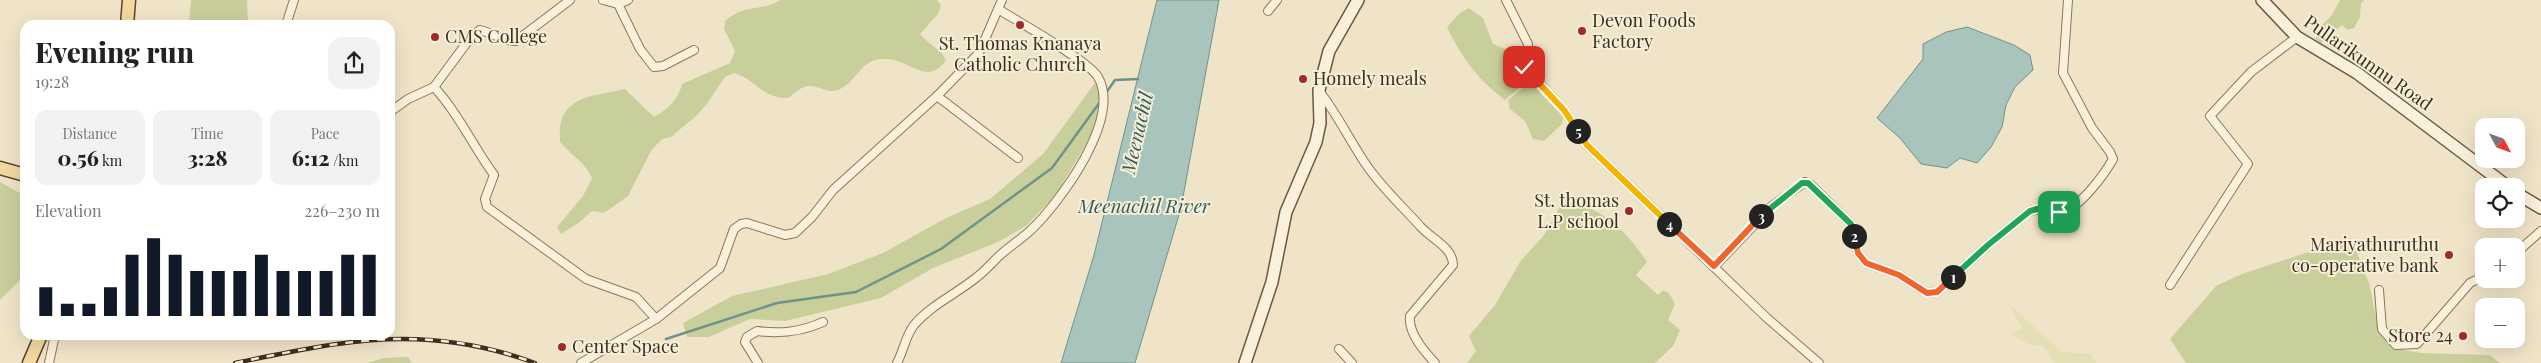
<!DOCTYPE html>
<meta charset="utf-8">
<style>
:root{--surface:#fff;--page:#f2f2f2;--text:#222;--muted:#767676;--accent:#111827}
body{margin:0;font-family:"Playfair Display",serif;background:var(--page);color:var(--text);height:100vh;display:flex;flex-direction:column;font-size:19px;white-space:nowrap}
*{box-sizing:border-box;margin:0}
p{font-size:16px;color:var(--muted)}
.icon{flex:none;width:28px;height:28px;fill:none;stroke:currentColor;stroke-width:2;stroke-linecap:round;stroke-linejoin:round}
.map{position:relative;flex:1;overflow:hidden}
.details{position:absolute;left:20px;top:20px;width:375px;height:320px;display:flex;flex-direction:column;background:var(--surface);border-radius:15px;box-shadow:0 5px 20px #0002}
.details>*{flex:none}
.needle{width:32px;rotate:131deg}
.fabs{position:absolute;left:2475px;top:118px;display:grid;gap:10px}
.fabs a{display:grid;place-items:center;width:50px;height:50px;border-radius:10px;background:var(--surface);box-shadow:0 5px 20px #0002;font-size:25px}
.pin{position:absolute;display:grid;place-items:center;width:42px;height:42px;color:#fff;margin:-21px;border-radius:10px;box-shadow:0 2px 8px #0006}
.km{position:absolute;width:25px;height:25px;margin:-12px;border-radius:50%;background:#222;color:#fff;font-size:14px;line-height:25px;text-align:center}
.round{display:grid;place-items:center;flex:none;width:52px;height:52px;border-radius:15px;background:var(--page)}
.headline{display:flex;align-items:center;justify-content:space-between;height:85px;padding:0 15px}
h1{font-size:28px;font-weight:800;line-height:38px}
.figures{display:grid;grid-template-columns:repeat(3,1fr);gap:8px;height:85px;padding:5px 15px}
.figures div{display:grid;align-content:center;border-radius:12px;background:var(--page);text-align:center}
.figures b{font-size:21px;font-weight:800}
.figures small{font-size:14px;font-weight:400}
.figures p{font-size:14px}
.chart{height:140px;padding:10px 15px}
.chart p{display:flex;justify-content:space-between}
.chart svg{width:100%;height:90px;margin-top:5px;stroke:var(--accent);stroke-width:6}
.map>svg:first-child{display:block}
</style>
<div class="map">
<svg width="2541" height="363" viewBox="0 0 2541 363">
<rect width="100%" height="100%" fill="#f0e4c8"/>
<polygon fill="#e6deb5" points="2010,305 2062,352 2090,354 2097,363 2055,363 2043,346 2029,344 2011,334 2022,329"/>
<g fill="#c9cf9b">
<polygon points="191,0 247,0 248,24 174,25 189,24"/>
<path d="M780,0h157l4,5 -3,9 -18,20c8,10 20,14 26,26 -18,27 -36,0 -58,-1 -29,-2 -28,21 -50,31 -10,4 -20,-5 -30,-4 -8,1 -14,8 -20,12 -27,0 -31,-18 -54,-25l-9,4 -19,28 -9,10 -26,22 -9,2 -11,12 -23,45 -24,17 -12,-2 -15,13 -16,10 -4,-7 26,-31 9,-18c-7,-16 -21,-23 -32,-36 0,-6 -1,-14 1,-20 7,-28 42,-27 64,-33l29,28c13,-7 25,-19 28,-33l48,-21 5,-12 -11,-22 1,-8c23,-19 34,-8 55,-21z"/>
<polygon points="2340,0 2364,0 2361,3 2360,17 2354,28 2348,30 2342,25 2321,43 2316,39 2316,31 2332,15"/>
<path d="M1469,8l14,10 10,26 17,7 18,30 -23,19c-25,-18 -45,-44 -58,-73l13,-14z"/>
<polygon points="1530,82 1563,117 1562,124 1544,141 1533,139 1525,121 1510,109 1508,100"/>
<polygon points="1095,83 1102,100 1091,136 1055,196 1026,226 998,242 933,268 881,298 785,321 750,319 709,337 687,337 683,323 732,296 828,274 883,253 946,218 990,199 1043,154"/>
<polygon points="0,182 25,196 25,275 0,300"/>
<path d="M1576,204c30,6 55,33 71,58l-11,13 22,20 5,-5 6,3 6,11 -7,16 12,10 -7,16 -18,17h-188l9,-12 -7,-15 26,-31 25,-43 24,-27 17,-30z"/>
<polygon points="2351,238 2369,283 2379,331 2393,348 2421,353 2490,355 2500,363 2186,363 2170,339 2216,286 2242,274"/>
<polygon points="408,357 412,363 367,363 384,358"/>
</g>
<g fill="#a9c4bc" stroke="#6f938a">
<polygon points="1157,0 1219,0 1181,208 1135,363 1061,363 1094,255"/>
<polygon points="1967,27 2014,45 2030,55 2033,70 2015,87 2006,105 2002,127 1991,147 1977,163 1960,158 1947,168 1921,164 1900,138 1877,118 1923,59 1923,44 1946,32"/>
</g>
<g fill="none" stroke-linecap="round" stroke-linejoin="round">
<g stroke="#6f938a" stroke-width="2.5">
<polyline points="1106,93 1115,80 1138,79"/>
<polyline points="666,339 777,303 856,292 941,249 1052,168 1100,102"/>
</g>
<g stroke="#8d765c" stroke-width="10">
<g id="street">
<polyline points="603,0 618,4 628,0"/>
<polyline points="1506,0 1528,44 1525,67 1564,110 1587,145 1767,318 1819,363"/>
<polyline points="618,4 640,49 654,67 663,66 694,50"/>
<polyline points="1268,11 1277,0"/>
<polyline points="286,25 294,0"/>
<path d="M434,87l37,-50 9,-7c13,3 22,11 36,11l54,-41"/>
<path d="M1320,92c17,22 29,47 45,71 15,23 37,43 55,63 11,13 33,21 33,39l-43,51c-2,17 14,35 25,47"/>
<polyline points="937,96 1018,158"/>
<path d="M390,112l18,-13 26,-12c24,26 39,59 60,88l-9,24 2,8 99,72 50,18 20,22 64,-51 14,-39 7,-5 6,-1 38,12 10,-2 17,-16 21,-27 104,-94 42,-43 23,-53"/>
<polyline points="2516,253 2541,231"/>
<path d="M1714,267l58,-61 33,-24 6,3 40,39 7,29 8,10 33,12 28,18 10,-1 51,-47 42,-34c11,-4 20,3 31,1 18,-3 43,-37 52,-53l-3,-7 -18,-24 -29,-55 5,-73"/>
<polyline points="2170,285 2248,164 2210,116 2251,72 2297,37"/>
<polyline points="2379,290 2382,329 2396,345 2417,344 2470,283 2484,276"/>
<polyline points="1339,349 1352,363"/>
<polyline points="49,363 55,335"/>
<polyline points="581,363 656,319"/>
<path d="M758,363l-13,-21 2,-5 10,-6c24,3 44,1 66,-9"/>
<path d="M897,363c6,-11 9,-28 17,-38 17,-20 42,-31 63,-48 8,-6 15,-14 22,-21 10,-9 22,-17 32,-26 29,-28 91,-111 67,-153 -9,-16 -81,-56 -100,-68"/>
</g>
</g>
<g stroke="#6f573f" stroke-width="14">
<g id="secondary">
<polyline points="2262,0 2297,37 2357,73 2507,186"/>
<polyline points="2516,193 2541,208"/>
<polyline points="1245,363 1272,282 1286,212 1316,142 1320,123 1319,90 1329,51 1358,0"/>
</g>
</g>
<g stroke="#5b4430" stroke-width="15">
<g id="primary">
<polyline points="127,25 129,0"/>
<polyline points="0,168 25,175"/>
<polyline points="29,363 41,335"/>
</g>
</g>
<use href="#street" stroke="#faf1dc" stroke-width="8"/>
<use href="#secondary" stroke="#faf1dc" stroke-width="11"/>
<use href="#primary" stroke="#f3d9a0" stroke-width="12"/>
<g stroke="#3d2e20" stroke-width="4.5">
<path id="rail" d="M235,363c111,-23 191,-40 300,0"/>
</g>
<use href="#rail" stroke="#f7eed8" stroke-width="2.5" stroke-dasharray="8" stroke-linecap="butt"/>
</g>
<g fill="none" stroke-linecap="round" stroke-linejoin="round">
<g stroke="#fff" stroke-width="10">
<polyline id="split-1" points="1953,277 1988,245 2030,211 2037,209 2059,212"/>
</g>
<g stroke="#fff" stroke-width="10">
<polyline id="split-2" points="1854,236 1858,253 1866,263 1899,275 1927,293 1937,292 1953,277"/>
</g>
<g stroke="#fff" stroke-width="10">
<polyline id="split-3" points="1761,216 1802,183 1808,183 1851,224 1854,236"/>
</g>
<g stroke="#fff" stroke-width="10">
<polyline id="split-4" points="1669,224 1714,266 1761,216"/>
</g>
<g stroke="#fff" stroke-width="10">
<polyline id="split-5" points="1578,131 1587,145 1669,224"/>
</g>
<g stroke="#fff" stroke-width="10">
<polyline id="split-6" points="1524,67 1564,110 1578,131"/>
</g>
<use href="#split-1" stroke="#22a559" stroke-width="6"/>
<use href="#split-2" stroke="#f0652b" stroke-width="6"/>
<use href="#split-3" stroke="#22a559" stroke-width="6"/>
<use href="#split-4" stroke="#f0652b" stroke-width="6"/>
<use href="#split-5" stroke="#f5b400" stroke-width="6"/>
<use href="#split-6" stroke="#f5b400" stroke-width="6"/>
</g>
<g fill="#9e2a2b" stroke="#f7eed8" stroke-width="2">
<circle cx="1020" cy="25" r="5"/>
<circle cx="1582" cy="31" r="5"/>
<circle cx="435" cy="37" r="5"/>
<circle cx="1303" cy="79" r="5"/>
<circle cx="1629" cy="211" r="5"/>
<circle cx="2449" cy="255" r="5"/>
<circle cx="2463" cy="336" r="5"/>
<circle cx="562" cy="347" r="5"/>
</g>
<g text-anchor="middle" stroke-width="4" stroke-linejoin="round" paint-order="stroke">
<g font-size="18" fill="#3d2e20" stroke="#f7eed8" text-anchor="start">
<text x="1592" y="27">Devon Foods<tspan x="1592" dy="21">Factory</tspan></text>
<text x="445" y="43">CMS College</text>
<text x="1020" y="50" text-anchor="middle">St. Thomas Knanaya<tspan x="1020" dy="21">Catholic Church</tspan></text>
<text x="1313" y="85">Homely meals</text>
<text x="1619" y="207" text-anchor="end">St. thomas<tspan x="1619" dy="21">L.P school</tspan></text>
<text x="2439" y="251" text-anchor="end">Mariyathuruthu<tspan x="2439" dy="21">co-operative bank</tspan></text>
<text x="2453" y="342" text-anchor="end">Store 24</text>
<text x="572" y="353">Center Space</text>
</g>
<g font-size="18" fill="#3d2e20" stroke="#f7eed8">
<text transform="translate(2368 63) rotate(35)" y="6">Pullarikunnu Road</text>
</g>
<g font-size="19" font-style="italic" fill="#2f5d5a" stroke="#f7eed8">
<text transform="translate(1137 133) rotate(-77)" y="7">Meenachil</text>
<text x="1144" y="213">Meenachil River</text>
</g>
</g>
</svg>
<div class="fabs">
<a><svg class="needle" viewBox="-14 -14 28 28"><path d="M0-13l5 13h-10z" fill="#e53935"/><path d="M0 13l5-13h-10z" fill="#767676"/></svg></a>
<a><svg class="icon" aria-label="locate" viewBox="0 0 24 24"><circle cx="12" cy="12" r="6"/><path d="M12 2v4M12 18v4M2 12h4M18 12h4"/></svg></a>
<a>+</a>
<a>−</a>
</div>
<div class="pin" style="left:2059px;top:212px;background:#1e9e55"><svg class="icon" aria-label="arrive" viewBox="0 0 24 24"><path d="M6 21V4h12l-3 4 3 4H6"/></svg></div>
<div class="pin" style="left:1524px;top:67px;background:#d93025"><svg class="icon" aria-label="check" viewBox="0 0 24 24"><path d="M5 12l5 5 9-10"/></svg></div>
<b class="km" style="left:1953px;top:277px">1</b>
<b class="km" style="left:1854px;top:236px">2</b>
<b class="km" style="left:1761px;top:216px">3</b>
<b class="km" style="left:1669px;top:224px">4</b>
<b class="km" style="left:1578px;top:131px">5</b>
<section class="details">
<div class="headline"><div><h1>Evening run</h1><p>19:28</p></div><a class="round"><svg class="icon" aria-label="share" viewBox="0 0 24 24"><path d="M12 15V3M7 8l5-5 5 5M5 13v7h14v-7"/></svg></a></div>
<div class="figures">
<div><p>Distance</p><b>0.56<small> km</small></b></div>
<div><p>Time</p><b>3:28</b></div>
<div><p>Pace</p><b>6:12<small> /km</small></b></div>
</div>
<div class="chart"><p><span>Elevation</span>226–230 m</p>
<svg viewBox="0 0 160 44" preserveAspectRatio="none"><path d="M5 44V30M15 44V38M25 44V38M35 44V30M45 44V14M55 44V6M65 44V14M75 44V22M85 44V22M95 44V22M105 44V14M115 44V22M125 44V22M135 44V22M145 44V14M155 44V14"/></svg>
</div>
</section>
</div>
